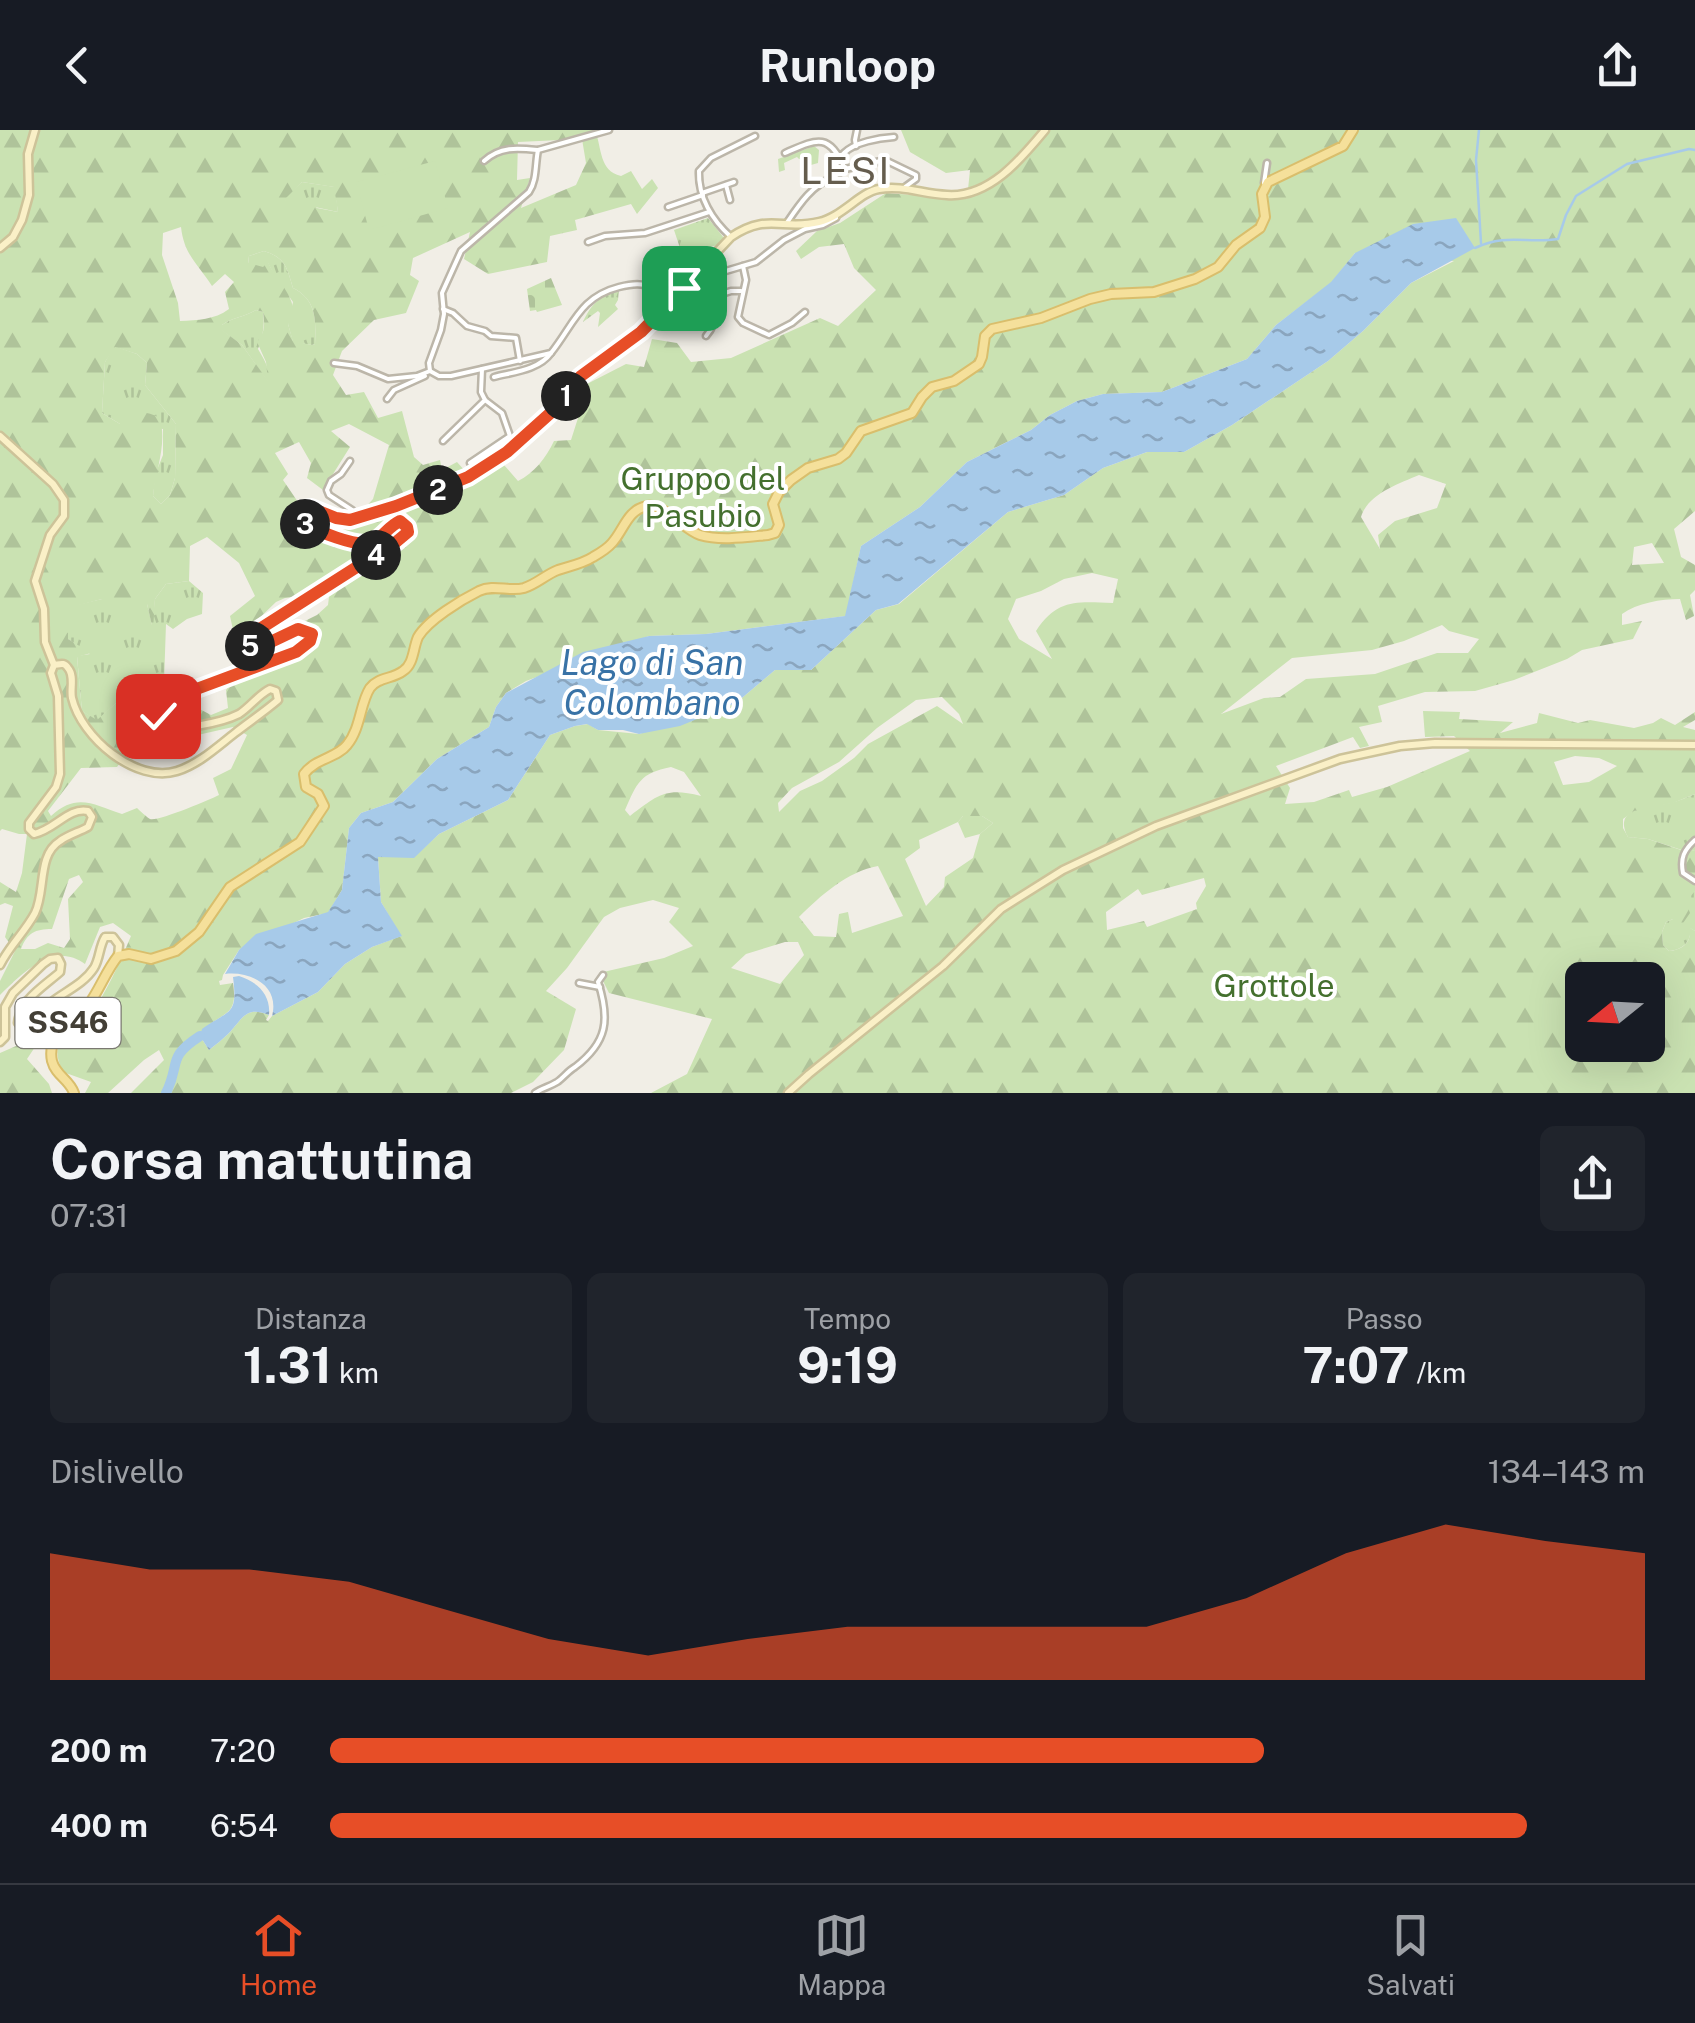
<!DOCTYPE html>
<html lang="it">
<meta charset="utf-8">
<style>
:root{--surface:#171b24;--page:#20242c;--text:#f1f3f6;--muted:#9ea1a6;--line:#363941;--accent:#e74e27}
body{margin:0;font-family:"Public Sans",sans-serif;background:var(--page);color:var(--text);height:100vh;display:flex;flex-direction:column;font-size:38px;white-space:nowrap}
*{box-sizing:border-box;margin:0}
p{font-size:32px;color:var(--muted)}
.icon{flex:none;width:55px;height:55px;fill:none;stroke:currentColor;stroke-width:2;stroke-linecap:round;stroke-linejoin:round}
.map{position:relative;height:963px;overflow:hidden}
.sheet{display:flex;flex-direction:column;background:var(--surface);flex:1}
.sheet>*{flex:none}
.needle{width:65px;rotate:252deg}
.buttons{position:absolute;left:1565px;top:832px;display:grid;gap:20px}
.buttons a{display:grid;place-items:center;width:100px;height:100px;border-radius:15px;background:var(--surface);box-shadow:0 10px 40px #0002;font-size:50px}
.pin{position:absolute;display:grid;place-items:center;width:85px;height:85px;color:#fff;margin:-42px;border-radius:20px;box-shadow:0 5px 15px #0006}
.km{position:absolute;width:50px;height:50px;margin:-25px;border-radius:50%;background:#222;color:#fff;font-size:28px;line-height:50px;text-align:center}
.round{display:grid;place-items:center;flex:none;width:105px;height:105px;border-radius:15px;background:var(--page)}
.head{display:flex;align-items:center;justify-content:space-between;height:170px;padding:0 50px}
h1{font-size:55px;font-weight:700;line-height:75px}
.metrics{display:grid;grid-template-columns:repeat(3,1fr);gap:15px;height:170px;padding:10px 50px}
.metrics div{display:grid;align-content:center;border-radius:15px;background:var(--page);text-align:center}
.metrics b{font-size:50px;font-weight:700}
.metrics small{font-size:28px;font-weight:400}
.metrics p{font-size:28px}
.chart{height:280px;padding:20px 50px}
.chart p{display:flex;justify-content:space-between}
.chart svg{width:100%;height:180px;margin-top:10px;fill:var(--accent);opacity:.7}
ul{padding:0 50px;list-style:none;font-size:32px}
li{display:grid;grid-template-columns:160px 120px 1fr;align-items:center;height:75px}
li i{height:25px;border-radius:12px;background:var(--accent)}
header{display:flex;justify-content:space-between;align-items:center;height:130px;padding:0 50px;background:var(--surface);font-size:45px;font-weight:700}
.tabs{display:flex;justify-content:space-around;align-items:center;height:140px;border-top:2px solid var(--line);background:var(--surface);font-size:28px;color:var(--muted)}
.tabs a{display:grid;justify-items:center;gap:5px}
.tabs .current{color:var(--accent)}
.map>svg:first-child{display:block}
</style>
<header><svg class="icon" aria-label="back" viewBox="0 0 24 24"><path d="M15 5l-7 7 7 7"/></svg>Runloop<svg class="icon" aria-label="share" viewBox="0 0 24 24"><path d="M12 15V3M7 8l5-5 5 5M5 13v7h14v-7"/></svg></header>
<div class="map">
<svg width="1695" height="963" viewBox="0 0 1695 963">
<defs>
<pattern id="grass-tufts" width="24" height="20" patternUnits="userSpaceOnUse" patternTransform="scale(2.5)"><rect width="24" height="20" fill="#cae2b2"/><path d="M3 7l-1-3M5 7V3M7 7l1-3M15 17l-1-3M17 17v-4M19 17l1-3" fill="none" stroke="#afc39a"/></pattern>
<pattern id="forest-firs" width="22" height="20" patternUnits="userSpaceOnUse" patternTransform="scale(2.5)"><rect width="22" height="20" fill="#cae2b2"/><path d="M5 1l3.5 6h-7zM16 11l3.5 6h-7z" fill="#afc39a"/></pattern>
<pattern id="cemetery-stones" width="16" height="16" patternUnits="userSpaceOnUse" patternTransform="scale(2.5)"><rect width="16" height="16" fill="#cae2b2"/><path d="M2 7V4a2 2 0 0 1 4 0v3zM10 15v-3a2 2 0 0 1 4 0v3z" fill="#afc39a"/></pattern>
<pattern id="water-ripples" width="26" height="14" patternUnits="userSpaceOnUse" patternTransform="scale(2.5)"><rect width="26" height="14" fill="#a7cae9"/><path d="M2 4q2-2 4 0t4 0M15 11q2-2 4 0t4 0" fill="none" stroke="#8aa5be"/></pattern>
</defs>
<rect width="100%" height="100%" fill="#f1eee6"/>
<g fill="url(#grass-tufts)">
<polygon points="814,16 819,20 818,33 811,35 808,27 799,29 797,27 784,33 785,40 779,42 778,29"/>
<polygon points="302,52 335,57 338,82 282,70"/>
<polygon points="708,88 724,108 718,115 682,124 674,100"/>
<path d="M264,121c22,7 23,17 29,37 24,12 23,33 22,56l-3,1 -19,-3 -5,-18 5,-22 -17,-24 -8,-15 -5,5 -15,-4 1,-8z"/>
<path d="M619,159l-1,11 -3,5 3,4 -20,18 2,-14 -2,-2 -15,11c8,-18 18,-27 36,-33z"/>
<path d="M256,180l7,2c2,13 0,24 -5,37 6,10 13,21 10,33l-26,-37 -21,-15 1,-5c8,-7 23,-8 34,-15z"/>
<polygon points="114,216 137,224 147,233 145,255 176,294 175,348 170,365 161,374 153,366 155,345 163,325 163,299 120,294 102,283 105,232"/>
<polygon points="189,451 203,463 202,484 187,489 173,499 166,494 164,552 154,554 131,568 117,572 97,591 82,581 77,526 90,524 68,509 68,477 102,469 147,474 152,495 155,469 166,454"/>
<path d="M1695,664v56l-7,2 -40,-13 -20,-2c-16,-31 22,-29 42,-34 9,-2 17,-6 25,-9z"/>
<polygon points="963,686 982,686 993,693 980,704 965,708 958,692"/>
<path d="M1695,761v40l-5,-3c2,14 -8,22 -21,23l-6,-6 -1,-13 4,-10 7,-3 19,-27z"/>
</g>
<g fill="url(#forest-firs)" fill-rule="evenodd">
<path d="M0,0h595c7,18 4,41 26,46l10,-5 11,18 10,-10 6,9 -21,26 -6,-10 -56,16 2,10 -27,6 -3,26 -59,12 -24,-15 6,-27 -57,26 -3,17 9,6 -13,32 -32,7 -32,31 -9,24 13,20 18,-3 14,26 24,-7 12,46 9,8 17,-5 2,10 15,-8 18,20 29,-17 14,16c16,-8 28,-23 36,-40l17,-1 7,-22 -17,-3 20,-28 45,-23 18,3 8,-28 25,4 14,19 40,-4 89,-40 18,8 38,-36 -22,-22 -10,-24 -25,3 -18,12 -5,-8 21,-20 23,-8 46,-30 81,6 3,-29 -24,3 -36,-21 -9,-22h794v381l-21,18 7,28 14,8v25l-5,5 4,21 -8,4 -6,-21c-19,0 -43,4 -58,15v11l20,-4 -9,18 -51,11 -15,9 -53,21 -39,11 -50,1 -47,14 4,16 -23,5 10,19 -9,2 -7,-11 -77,29 14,22 -5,16 29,-2 35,-12 3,7 35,-10 83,-36 -16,-15 -29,1 -2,-26 37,1 -1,7 54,3 -13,11 37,-10 2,-10 39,10 12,-3 44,8 19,-5 8,-5 14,7 20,-13v8l-12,7 12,3v64l-22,9 -39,8 -11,8v9l5,9 20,2 39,13 8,-2v41l-9,11 4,11 -9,13 -8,-7 -7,3 -4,10 1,13 6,6c14,-1 24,-10 20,-24l6,4v162h-1044l36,-19 25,-55 -103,-26 -10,-20 65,-15 29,-12 -24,-24 10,-14 -26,-8 -33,8 -16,9 -37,51 -21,23 30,18 -12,41 -31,32 -22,11h-380l33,-33 -5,-10 -15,10 -36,33h-23l6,-11 -28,-10c-5,-11 -8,-19 -3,-31 6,-15 18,-16 29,-26 14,-14 34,-60 42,-79l-18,-13 -13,4 -15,37c-32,-23 -62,9 -85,31v-14l15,-30 -10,-14 8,-31 -8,-3 -5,2v-23l16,10 6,-19 5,-39h-8l-17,-5 -2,2zM582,9l4,24 -10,22 -55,23 9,-30 -13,2 1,-38zM302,52l32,5 4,25 -21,-4 -7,-7 -26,-1zM181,97c3,28 17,37 31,59l13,-12 9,8 -9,10 4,17c-15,11 -31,11 -49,12l-2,-18 -16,-48 1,-22zM264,121c22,7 23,17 29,37 24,12 23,33 22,56l-3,1 -19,-4 -5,-17 13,-15 -8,-1c-2,-16 -18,-30 -25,-46l-5,5 -15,-4 1,-7zM1355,123l99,8 -43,22 -48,48 -35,30 -96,64 -48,27h-37l-44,16 -39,27 -56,17 -109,92 -23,6 -65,60h-36l-39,33 -97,31 -41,-4 -10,-6 -13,2 -25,9 -42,65 -69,34 -25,23h-36l3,45 20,34 -29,11 -27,17 -27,28 -46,24 -4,5 -2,-1 3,-5c-24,-10 -26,4 -41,19 -6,6 -13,11 -19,16l-9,-14c18,-27 39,-14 33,-53l-13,2 -1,-4 3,-1 1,-5 16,-25 65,-32 24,-5 14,-23 7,-62 12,-15 32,-11 44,-43 52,-32 7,-20 10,-14 20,-12 123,-45 57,-2 140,-18 15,-70 59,-39 47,-45 64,-32 19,-15 27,-14 26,-7 59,-2 85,-33 29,-34 55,-42zM256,180l7,2c2,12 2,21 -6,30l9,20 2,19 -26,-36 -20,-15v-5c8,-7 23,-8 34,-15zM115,217l22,7 10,9 -2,22 31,39 -1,54 -5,17 -9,9 -8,-8c3,-27 14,-51 7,-78 -17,-9 -27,-8 -40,6l-18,-11 3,-51zM349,294l40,21 -16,54 -11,12 2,11 -34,1 -24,9 -15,-17 9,-10 -17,-25 5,-6 -13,-21 24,-11 12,21 -4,15 16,12 27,-43 -19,-16zM1419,345l27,9 -9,24 -42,13 -17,14 2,14 -19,-32c7,-23 37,-33 58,-42zM207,407l32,26 16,33 -25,20 5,23 11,25 -20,26 2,18 -17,7 -42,-22 -5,-11 -10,2 -23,14 -14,4 -20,18 -15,-9 -5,-54 14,-4 -23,-14v-31l34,-9 4,9h27l14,-4 6,26 2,-31 11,-15 23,-3 1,-35zM1652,413l12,20 -32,2 2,-18zM1092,443l26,6 -5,24c-36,-1 -55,-5 -77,28l16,28 -33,-20 -11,-20 8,-20 25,-8 23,-12zM317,458l12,9 -1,8 -11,10 -45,22 1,1c15,-7 28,-17 43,-7v12l-30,1 -32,13 -9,-11v-14l31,-30 9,-4 16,-2zM1442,495l7,6 30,8 -11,14h-31l-62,21 -69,5 -26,18 -16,1 -43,16 71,-56 80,-8 32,-9zM942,567l17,17 4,10 -26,-18 -69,38 -14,14 -32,23 -22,10 -21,21 -1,-9 14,-15 47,-26 38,-34 39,-28zM233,597l14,8 -16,34 -18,9 6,17c-10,5 -62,27 -69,24 -1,0 -12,-10 -13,-11l-15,6c-28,-9 -45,-22 -71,2l-3,-5 33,-43 36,-1 26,-34 13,5 2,6zM1575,626l24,2 18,8 -28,16 -26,3 -9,-23zM671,637l13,5 17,24c-36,-9 -43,-1 -71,20l-5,-6c12,-27 15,-37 46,-43zM963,686h19l11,7 -13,11 -7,24 -28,19 -1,10 -18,19 -21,-47 15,-11 -1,-8 39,-18zM878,736l25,50 -51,17 -4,-21 -9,2 -3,23 -22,-1 -15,-19c21,-21 49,-46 79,-51zM79,745l4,7 -15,17 2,40 -6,9 -16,-5 -13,6h-14c6,-16 14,-20 31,-20l17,-50zM1204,748l2,8 -10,17 1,6 -50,18 -3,-6 -37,9 -1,-18 32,-23 4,6zM785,812h13l6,13 -24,29 -49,-16 15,-14zM1582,850h66v65h-66z"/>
<polygon points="27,906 41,908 27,929 49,954 52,963 0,963 0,923 16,916"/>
</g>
<polygon fill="url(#cemetery-stones)" points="551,148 562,175 537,182 536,180 530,181 527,159"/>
<polygon fill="#cae2b2" points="435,31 448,78 369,100 356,52"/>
<g fill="url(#water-ripples)">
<path d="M1456,88l19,30 -64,35 -48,48 -35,30 -96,64 -48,27h-37l-44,16 -39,27 -56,17 -110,92 -22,6 -65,60h-36l-39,33 -56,23 -41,8 -16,-4h-25l-11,-6 -12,2 -25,9 -42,65 -69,34 -25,24 -36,-1 3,45 21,34 -30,11 -27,17 -27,28 -46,24c8,-30 -21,-45 -47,-42l14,-24 17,-16 72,-22 14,-22 7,-62 12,-15 32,-11 44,-43 52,-32 7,-20 10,-14 77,-41 66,-16 57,-2 139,-18 16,-70 59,-39 47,-45 64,-32 19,-15 27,-14 26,-7 59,-2 85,-33 29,-34 55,-43 24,-29 58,-29z"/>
<path d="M239,846c19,6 32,19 30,39 -24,-10 -26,4 -41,19 -6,6 -13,11 -19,16l-9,-14 2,-7c28,-20 36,-13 31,-52z"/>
</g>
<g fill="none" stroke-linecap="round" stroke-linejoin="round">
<g stroke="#a7cae9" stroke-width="2.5">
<polyline points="1479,0 1476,30 1481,113"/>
<path d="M1475,118c32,-15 52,-4 83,-9l8,-24 10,-19 51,-32 62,-15 6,1"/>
</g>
<path stroke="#a7cae9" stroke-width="10" d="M166,963c15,-30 0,-35 34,-57"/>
<g stroke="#bcb6a9" stroke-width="9">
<g id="street">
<polyline points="856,16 855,10 857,0"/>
<path d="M785,23c32,-14 44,-21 60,16l-10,7"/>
<path d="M484,31c16,-15 34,-13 54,-11"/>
<polyline points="845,39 885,30 916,45 916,49 905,57"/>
<polyline points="1264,53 1267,33"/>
<polyline points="726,55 730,70"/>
<polyline points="702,63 734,52"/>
<polyline points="668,77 703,65"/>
<path d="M786,94c13,-19 25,-38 47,-47 2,-8 4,-18 11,-24 11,-11 35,-15 50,-16"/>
<path d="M731,107c-19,-17 -33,-40 -32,-66l12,-13 44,-22"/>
<polyline points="588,112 605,106 645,103 709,82"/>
<polyline points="743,136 746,150 738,187 743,193 769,205 792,193 805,182"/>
<path d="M705,149c11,19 16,40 1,57"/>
<polyline points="691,151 693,154 709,146 756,132 784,110 805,99 823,95 836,88"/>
<polyline points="712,167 731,161 741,161"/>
<polyline points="443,179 453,183 467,196 485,201 491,206 516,208 520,231"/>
<path d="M334,233l23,3 31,13 29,-3 13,-5 9,5h12l100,-23c23,-29 29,-56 68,-66 27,-7 30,-2 48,18"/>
<path d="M430,241l-1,-8 12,-33 3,-16 -2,-21 19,-42 68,-59c8,-12 6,-27 9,-42l71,-20"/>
<path d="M494,247c19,-5 45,-7 57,-24"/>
<polyline points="387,269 394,260 425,246"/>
<polyline points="443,311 485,270 481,262 482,239"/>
<polyline points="350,331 341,344 331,351 327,360 329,365 352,380 356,388"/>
<polyline points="470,333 510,306 502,283 485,270"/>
<path d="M1695,710c-11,10 -15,18 -12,33l12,8"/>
<polyline points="579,853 600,857"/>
<path d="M535,963c7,-5 14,-6 22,-11 6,-4 11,-11 18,-15 33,-25 35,-48 23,-85l5,-7"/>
</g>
</g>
<g stroke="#cdc399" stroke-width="11">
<g id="secondary">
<polyline points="0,118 13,107 22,90 29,65 28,24 35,0"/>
<polyline points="0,306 53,354 64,370 64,386 50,405 35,451 44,479 45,512 54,535"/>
<path d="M0,835c9,-19 25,-33 35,-52 11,-22 2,-58 25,-72 8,-6 19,-9 28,-14l4,-10 -4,-6c-20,-4 -32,18 -54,23l-5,-5v-6l27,-36 4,-13 -2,-78 -7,-23 3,-8c7,-1 10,-3 14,3 7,8 2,21 4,30 9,39 64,86 105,73 22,-7 40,-24 58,-38 14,-11 29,-21 43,-33l-2,-9 -6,-2c-12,6 -20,18 -31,25 -14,7 -67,21 -78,8 -4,-5 -3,-10 -2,-16l8,-6 128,-49 15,-10 2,-7c-19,-10 -36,8 -54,14l-8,-1 -2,-6 4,-7 144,-92 12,-10 -1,-5 -7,-6c-11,5 -17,16 -27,21 -15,8 -58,-12 -72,-20l-1,-8c13,-12 33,4 50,6l81,-27 36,-16 40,-26 49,-43 25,-32 60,-44 90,-95c37,-25 51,-6 88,-15 23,-5 41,-30 60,-33 24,-4 44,5 68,6 42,3 74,-36 98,-65"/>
<path d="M0,912l5,-5v-30l8,-14 30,-29 7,-5 8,-1 3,6 -1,8c-17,15 -40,28 -42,51l9,7c10,-6 12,-17 21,-25 15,-13 35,-20 46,-37 6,-10 5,-21 11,-31h8l6,8 -1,11"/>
<polyline points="788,963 809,944 943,836 1001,779 1063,740 1156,696 1340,629 1400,616 1435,613 1695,615"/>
</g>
</g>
<g stroke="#d9be6c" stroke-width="12">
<path id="primary" d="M74,963c-5,-14 -18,-17 -22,-32 -6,-28 23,-39 37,-57 11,-15 17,-33 29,-48l11,-2 22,5 25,-8 23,-19 31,-45 70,-45 24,-36 -6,-12 -12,-7 -2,-13c12,-16 33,-16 43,-29 14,-17 13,-42 23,-57 8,-11 23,-9 33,-17 11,-7 10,-23 15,-34 10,-17 43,-37 61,-46 15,-7 30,1 45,-3 13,-4 21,-13 34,-18 12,-4 24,-6 35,-13 7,-4 14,-8 19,-14 12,-13 15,-33 35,-37 16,-3 37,24 53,29 20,6 47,2 68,0l7,-2 4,-8 -6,-21 6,-12 12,-12 17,-12 30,-9 8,-6 15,-22 51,-18 10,-16 10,-10 22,-6 25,-17 3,-7 3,-21 7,-7 49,-11 49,-19 21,-5 43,-2 41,-13 23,-12 18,-22 24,-17 5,-11 -3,-23 6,-12 75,-36 10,-16"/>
</g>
<use href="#street" stroke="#fff" stroke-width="4"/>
<use href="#secondary" stroke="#faf0c7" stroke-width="6"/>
<use href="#primary" stroke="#f5e09b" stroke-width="8"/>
</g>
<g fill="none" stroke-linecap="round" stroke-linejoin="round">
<g stroke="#fff" stroke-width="20">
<path id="route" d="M158,586l1,-10 8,-6 129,-48 14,-11 2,-7 -14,-5 -40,19 -8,-1 -2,-6 4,-7 144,-92 12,-10 -1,-5 -7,-6c-11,5 -17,16 -27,21 -15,7 -58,-12 -72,-20l-1,-8 4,-5 7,-1 25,10 14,2 46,-14 72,-29 39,-25 49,-44 25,-32 60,-44 43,-44"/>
</g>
<use href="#route" stroke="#e74e27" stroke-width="12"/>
</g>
<g text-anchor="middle" stroke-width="8" stroke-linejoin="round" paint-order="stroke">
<rect fill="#fff" stroke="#7b7972" stroke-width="2.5" x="15.5" y="868" width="105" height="50" rx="8"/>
<g font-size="30" font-weight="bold" fill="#433f36">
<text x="68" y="903">SS46</text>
</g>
<g font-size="32" fill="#44702e" stroke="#fff">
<text x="703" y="360">Gruppo del<tspan x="703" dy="37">Pasubio</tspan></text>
<text x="1274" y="867">Grottole</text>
</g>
<g font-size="35" font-style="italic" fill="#3872a6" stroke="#fff">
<text x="652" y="545">Lago di San<tspan x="652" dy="40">Colombano</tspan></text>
</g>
<g font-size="38" letter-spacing="2.5" fill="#655d4e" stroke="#fff">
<text x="846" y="54">LESI</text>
</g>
</g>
</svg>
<div class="buttons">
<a><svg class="needle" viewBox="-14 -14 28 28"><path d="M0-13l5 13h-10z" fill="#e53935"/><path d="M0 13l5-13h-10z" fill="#9ea1a6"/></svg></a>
</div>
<div class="pin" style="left:684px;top:158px;background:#1e9e55"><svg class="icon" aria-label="arrive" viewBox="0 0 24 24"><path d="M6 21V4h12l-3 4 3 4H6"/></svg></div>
<div class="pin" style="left:158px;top:586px;background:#d93025"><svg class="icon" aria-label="check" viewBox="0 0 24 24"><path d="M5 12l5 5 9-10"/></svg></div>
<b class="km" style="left:566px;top:266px">1</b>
<b class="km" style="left:438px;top:360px">2</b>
<b class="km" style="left:305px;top:394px">3</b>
<b class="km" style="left:376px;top:425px">4</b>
<b class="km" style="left:250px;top:516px">5</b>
</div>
<section class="sheet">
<div class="head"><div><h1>Corsa mattutina</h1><p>07:31</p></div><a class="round"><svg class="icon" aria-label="share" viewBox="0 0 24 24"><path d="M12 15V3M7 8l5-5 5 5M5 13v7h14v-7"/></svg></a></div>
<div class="metrics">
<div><p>Distanza</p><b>1.31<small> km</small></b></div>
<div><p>Tempo</p><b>9:19</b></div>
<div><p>Passo</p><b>7:07<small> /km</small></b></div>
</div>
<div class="chart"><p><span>Dislivello</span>134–143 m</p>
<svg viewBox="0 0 160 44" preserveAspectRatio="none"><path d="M0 44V13L10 17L20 17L30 20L40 27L50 34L60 38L70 34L80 31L90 31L100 31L110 31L120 24L130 13L140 6L150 10L160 13V44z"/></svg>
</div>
<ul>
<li><b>200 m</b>7:20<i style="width:71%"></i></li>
<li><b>400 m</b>6:54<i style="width:91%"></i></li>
</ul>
</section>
<nav class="tabs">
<a class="current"><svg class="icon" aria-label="home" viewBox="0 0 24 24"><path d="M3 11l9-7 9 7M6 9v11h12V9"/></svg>Home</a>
<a><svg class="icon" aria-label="map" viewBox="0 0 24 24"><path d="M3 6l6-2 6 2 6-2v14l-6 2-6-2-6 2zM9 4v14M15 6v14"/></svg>Mappa</a>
<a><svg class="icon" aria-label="saved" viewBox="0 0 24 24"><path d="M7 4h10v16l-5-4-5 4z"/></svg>Salvati</a>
</nav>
